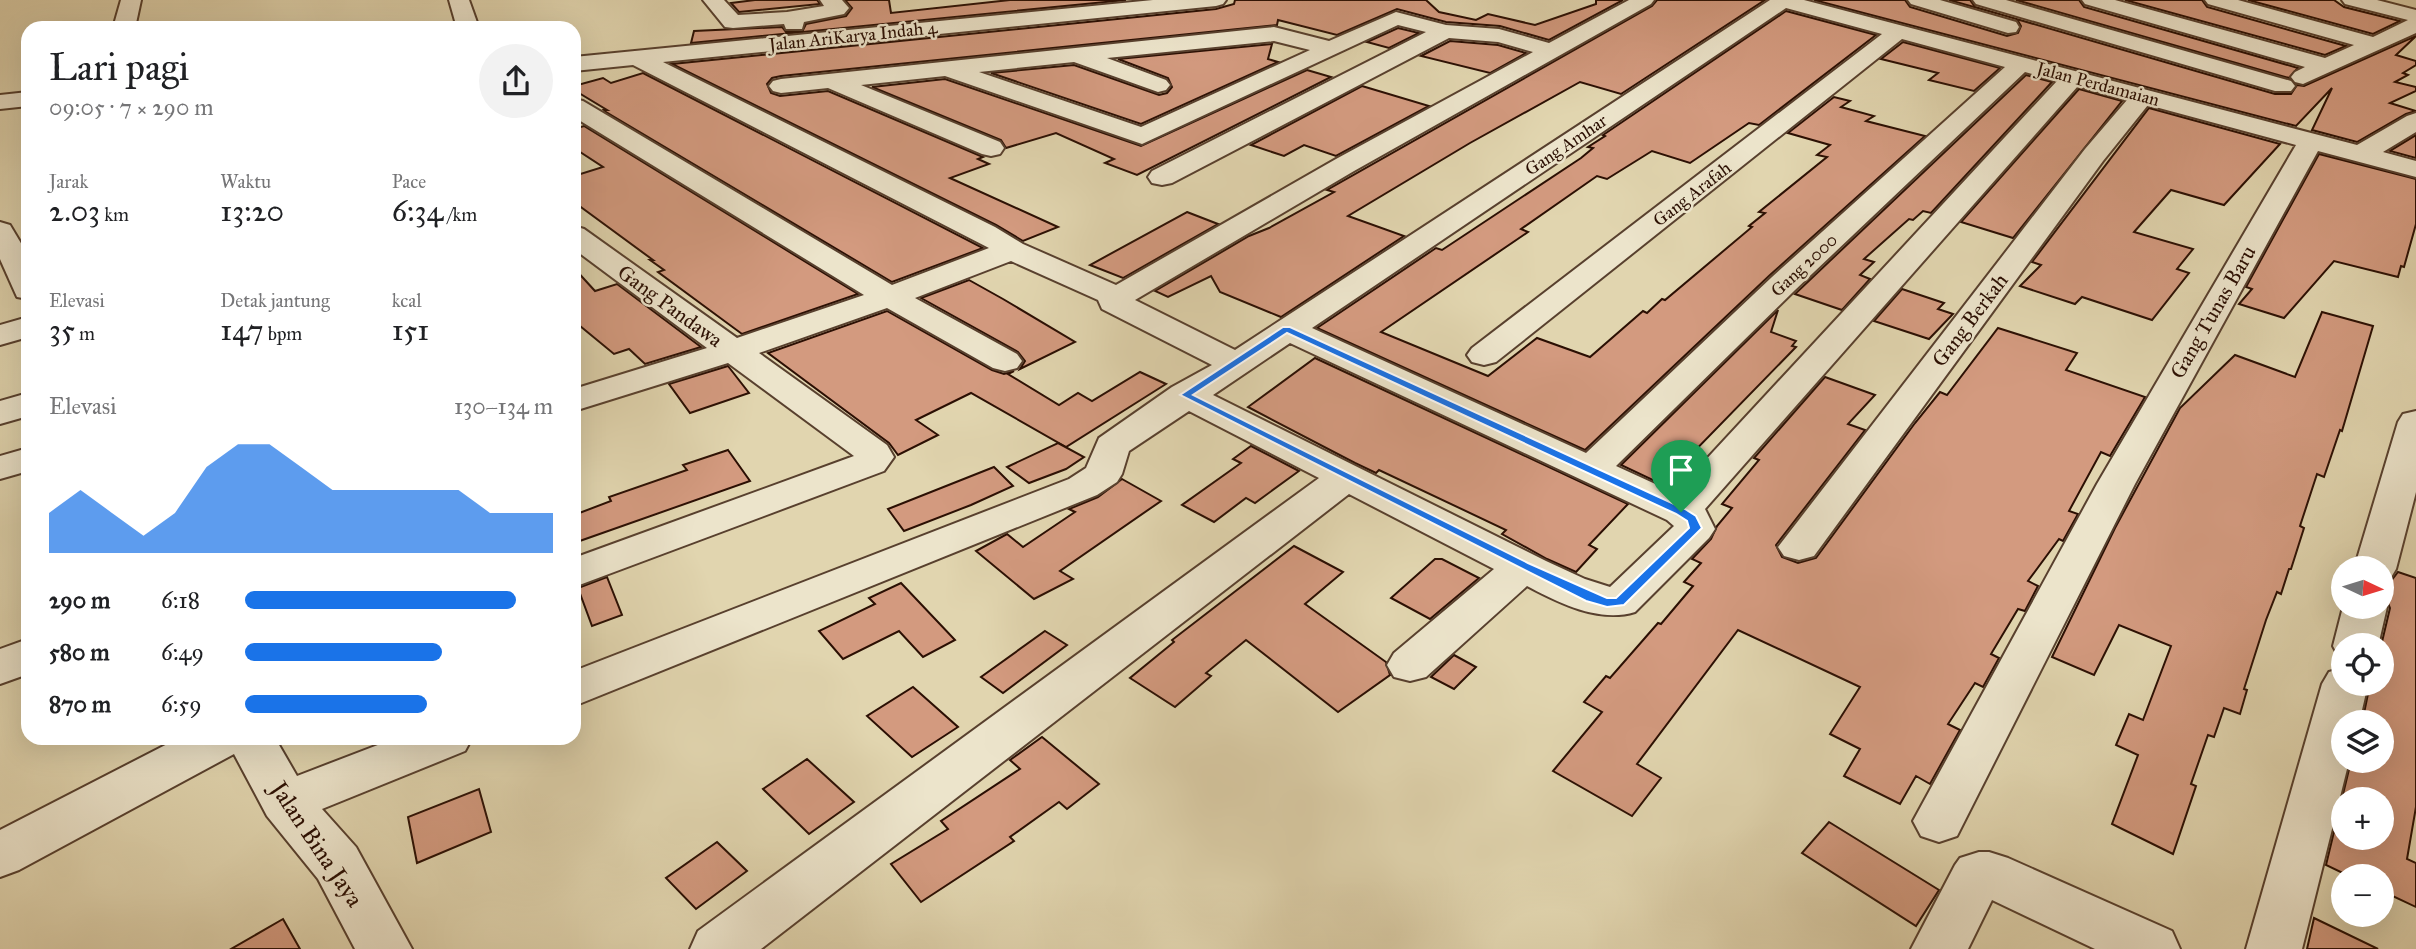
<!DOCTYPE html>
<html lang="id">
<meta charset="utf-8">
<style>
:root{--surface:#fff;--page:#f2f2f2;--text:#202124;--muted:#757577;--accent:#1a73e8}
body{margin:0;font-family:"IM FELL Great Primer",serif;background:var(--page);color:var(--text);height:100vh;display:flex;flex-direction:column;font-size:26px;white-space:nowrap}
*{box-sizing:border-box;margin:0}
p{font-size:23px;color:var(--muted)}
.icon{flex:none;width:38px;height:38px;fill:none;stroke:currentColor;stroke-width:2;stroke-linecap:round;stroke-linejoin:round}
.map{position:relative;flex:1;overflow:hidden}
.details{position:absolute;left:21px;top:21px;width:560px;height:724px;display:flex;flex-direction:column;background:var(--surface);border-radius:21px;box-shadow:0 7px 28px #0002}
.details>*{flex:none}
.needle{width:46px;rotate:94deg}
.controls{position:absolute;left:2331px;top:556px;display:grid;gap:14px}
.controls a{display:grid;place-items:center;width:63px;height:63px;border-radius:50%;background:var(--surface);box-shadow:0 7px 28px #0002;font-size:35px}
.pin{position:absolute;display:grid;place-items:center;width:60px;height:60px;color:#fff;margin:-72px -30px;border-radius:50% 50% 50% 0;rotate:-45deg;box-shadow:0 0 7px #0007}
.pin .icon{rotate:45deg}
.round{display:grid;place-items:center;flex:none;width:74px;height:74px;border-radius:37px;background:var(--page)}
.overview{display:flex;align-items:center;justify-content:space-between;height:119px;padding:0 28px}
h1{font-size:38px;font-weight:600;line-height:52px}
.figures{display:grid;grid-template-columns:repeat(3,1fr);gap:10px;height:119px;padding:7px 28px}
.figures div{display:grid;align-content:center}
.figures b{font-size:30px;font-weight:600}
.figures small{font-size:19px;font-weight:400}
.figures p{font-size:19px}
.chart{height:196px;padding:14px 28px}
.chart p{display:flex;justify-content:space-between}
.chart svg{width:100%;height:126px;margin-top:7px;fill:var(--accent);opacity:.7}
ul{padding:0 28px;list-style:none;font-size:23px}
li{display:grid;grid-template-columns:112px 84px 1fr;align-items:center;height:52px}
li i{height:18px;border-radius:9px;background:var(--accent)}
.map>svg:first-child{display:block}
</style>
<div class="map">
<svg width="2416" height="949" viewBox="0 0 2416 949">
<rect width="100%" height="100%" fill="#e1d5af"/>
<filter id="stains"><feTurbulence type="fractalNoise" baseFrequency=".00286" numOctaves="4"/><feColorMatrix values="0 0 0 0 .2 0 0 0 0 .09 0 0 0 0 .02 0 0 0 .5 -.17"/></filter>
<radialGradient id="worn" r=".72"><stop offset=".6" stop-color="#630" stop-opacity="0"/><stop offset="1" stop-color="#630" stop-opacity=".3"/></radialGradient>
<g fill="#d39a7f" stroke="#2b0f03" stroke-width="2" fill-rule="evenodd">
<polygon points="755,0 817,0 820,4 739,12 731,3"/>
<polygon points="845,0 889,0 891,13 1010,0 1126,0 691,43 694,31 782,27 786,32 802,32 806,24 846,16 852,8"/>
<polygon points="1235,0 1426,0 1439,12 1476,20 1488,14 1535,25 1596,4 1596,0 1623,0 1549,40 1500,26 1446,22 1397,9 1337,35 1278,20 1277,25 781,76 772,78 767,84 771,93 780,96 828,91 983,157 978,159 989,164 950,178 1058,227 1023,241 996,225 672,64 1216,9 1234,4"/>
<polygon points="1657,0 1765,0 1621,94 1580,82 1470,143 1348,216 1404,236 1281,317 1220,292 1211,276 1168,297 1155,291 1249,236 1269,228 1334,192 1327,190 1652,6"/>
<polygon points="1814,0 1905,0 1910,7 2007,36 2018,33 2021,26 2017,19 1949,0 1970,0 1975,7 2275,94 2291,94 2297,85 2304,86 2416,36 2396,55 2416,61 2416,65 2403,73 2408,75 2395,82 2416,87 2416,91 2390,103 2416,111 2406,114 2357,142 2312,130 2332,88 2296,126"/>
<polygon points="2016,0 2079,0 2084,7 2298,68 2289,78"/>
<polygon points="2125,0 2202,0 2207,7 2346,46 2325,55"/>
<polygon points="2248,0 2334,0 2344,7 2400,21 2373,34"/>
<polygon points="1786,11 1876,35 1759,125 1749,123 1690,163 1652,151 1607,179 1597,176 1521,229 1528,232 1381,332 1488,376 1537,338 1590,357 1643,311 1647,313 1662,299 1665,300 1752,227 1749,226 1765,213 1759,212 1827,157 1817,155 1830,145 1788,133 1834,97 1850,101 1841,107 1874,116 1866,121 1925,136 1770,275 1585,450 1317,328 1436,248 1442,250 1581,158 1593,148 1588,147 1605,136 1603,135"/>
<polygon points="1398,28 1419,33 1389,48 1367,42"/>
<polygon points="1450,41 1498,45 1526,53 1490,73 1421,56"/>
<polygon points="1903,42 2000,68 1974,91 1929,80 1938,73 1881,59"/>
<polygon points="1272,44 1268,59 1278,62 1141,124 991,73 1074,65 1159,95 1167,93 1172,87 1168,78 1118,59"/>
<polygon points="1307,70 1331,77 1137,175 1105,163 1114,159 1056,133 1006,148 1001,140 872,87 945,79 1141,146"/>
<polygon points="643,73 983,248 892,282 606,112 604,110 607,110 574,90 574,86 603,78 611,83"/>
<polygon points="2026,75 2052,82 1931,213 1923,211 1913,220 1909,219 1864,259 1874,262 1860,275 1870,279 1842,310 1795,294"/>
<polygon points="1362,86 1429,106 1336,156 1304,145 1284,156 1251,145"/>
<polygon points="2079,89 2122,101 2013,238 1961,222"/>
<polygon points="2149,108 2280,144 2224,205 2171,190 2134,232 2193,249 2177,269 2189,273 2152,320 2082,297 2075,304 2020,286 2041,265 2032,262"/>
<polygon points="584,126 858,294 742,334 658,272 664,270 650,260 653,260 574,202 574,176 603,167 574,148 574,129"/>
<polygon points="2416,135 2416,158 2390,151"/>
<polygon points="2319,154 2416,179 2416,224 2404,267 2401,266 2398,277 2334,261 2284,318 2239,304 2252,289 2246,287"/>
<polygon points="1187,212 1218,224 1123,278 1090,265"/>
<polygon points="574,268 595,291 617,284 701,347 645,364 629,349 614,354 574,321"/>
<polygon points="969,280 1003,299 1075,342 1020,369 1025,361 1018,352 921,298"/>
<polygon points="1902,289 1944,303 1938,309 1953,314 1929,339 1874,321"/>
<polygon points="1778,310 1771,332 1796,341 1792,346 1796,347 1680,466 1677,464 1659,483 1621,465"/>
<polygon points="887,311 992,370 1004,374 1014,371 1008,374 1059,405 1078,393 1092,401 1140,372 1166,384 1066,447 971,393 916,420 938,435 898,455 889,443 768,353"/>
<polygon points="2322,312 2373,326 2342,431 2340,430 2324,477 2317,474 2300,526 2304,528 2291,569 2289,569 2281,594 2277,592 2266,620 2244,689 2247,690 2240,714 2224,708 2214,737 2208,735 2191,784 2196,786 2173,854 2112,824 2138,755 2116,745 2129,714 2143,720 2171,646 2119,625 2094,675 2052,657 2115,528 2180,408 2235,355 2295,377"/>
<polygon points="1998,328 2077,353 2066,370 2145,397 2110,456 2101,452 2069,511 2078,514 2063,541 2059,539 2028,581 2038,586 2025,611 2018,609 1991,654 1999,658 1983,687 1975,683 1948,724 1960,730 1930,784 1916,776 1900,804 1844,776 1860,749 1830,734 1860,687 1738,630 1637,764 1661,778 1632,816 1553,771 1602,712 1584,702 1606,676 1610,678 1658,623 1661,624 1693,586 1684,582 1701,563 1692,559 1711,539 1717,526 1732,508 1722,504 1759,460 1754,458 1825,377 1875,395 1848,424 1865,430 1776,545 1782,557 1798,563 1816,558 1915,423 1940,392 1947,395"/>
<polygon points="1315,358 1628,504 1589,545 1597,549 1576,572 1547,559 1502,534 1506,530 1379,470 1376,473 1355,463 1248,407"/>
<polygon points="728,366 749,393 690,413 669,384"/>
<polygon points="1058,443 1084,457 1066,469 1029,483 1007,467"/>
<polygon points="1251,446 1299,471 1255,503 1246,498 1214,522 1182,505 1241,463 1233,459"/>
<polygon points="728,450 750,481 574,543 574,515 611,501 609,497 687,470 683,465"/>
<polygon points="994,467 1013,486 971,505 904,531 888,509"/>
<polygon points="1122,479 1161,501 1060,571 1073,579 1034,599 976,551 1007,534 1023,547 1075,512 1069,509 1098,497"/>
<polygon points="1294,546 1343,572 1305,604 1386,662 1390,675 1338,712 1246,640 1206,673 1211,676 1175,707 1130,678 1174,642 1172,640"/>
<polygon points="1435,559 1442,559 1479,578 1430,619 1391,598"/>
<path d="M2398,572l18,6v229l-9,52 9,4v44l-34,-16v-14h-31l-25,-12 25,-104h31v-38h-20l8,-39h12l-1,-38 9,-38 -3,-7 4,-20zM2343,800h39v38h-39z"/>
<polygon points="607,577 622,615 592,626 578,588"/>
<polygon points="901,583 955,640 923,657 899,631 843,659 819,631 875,604 869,598"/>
<polygon points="1045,631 1067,645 1003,693 981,677"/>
<polygon points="1454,655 1476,667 1454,689 1431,677"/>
<polygon points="913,687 958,727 912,757 867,716"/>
<polygon points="1042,737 1099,784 1067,809 1059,802 1010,837 1014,841 921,902 891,864 948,829 941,821 1020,769 1010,760"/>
<polygon points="807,759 854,802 809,834 763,789"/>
<polygon points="479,789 491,832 417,863 408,817"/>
<polygon points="1829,822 1939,890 1916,926 1802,853"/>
<polygon points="717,842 747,871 696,909 666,878"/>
<polygon points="2314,918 2378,949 2307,949"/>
<polygon points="283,919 300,949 231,949"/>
</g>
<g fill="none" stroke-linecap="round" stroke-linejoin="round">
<g stroke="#58402e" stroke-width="4">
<g id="minor">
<polygon points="121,0 141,0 135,28 113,28"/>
<polygon points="449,0 469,0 479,28 457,28"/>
<polygon points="703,0 724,0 738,15 787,12 824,6 820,0 842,0 849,8 844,14 804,22 802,29 786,29 784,24 733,28 725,27"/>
<path d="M1153,0h73l-3,4 -7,2 -553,56 332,165 28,17 93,41 220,-126 197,-107 -35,-10 -49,-4 -277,145 -10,2 -10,-2 -4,-6 4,-6 274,-139 -28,-7 -256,119 -197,-68 -84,9 139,57 4,6 -4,6 -9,2 -9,-2 -154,-66 -47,5 -8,-2 -4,-5 4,-5 8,-2 493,-52 55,14 67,-29 50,13 53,4 50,14 80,-43h25l-3,4 -297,167 -219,129 100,50 535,-350h34l553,145 50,-29 9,-3v19l-33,20 33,9v16l-98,-26 -183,333 -178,352 -18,6 -18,-6 -8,-15 184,-337 199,-339 -148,-40 -45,56 -289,395 -15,4 -15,-4 -6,-9 307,-398 42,-49 -49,-14 -373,423 10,20 -6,9 -74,74c-36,11 -76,-9 -108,-26l-101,91 -16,4 -16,-4 -7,-12 7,-12 100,-84 -145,-75 -588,455h-71l8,-18 621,-453 -130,-67 -60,40 -7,23 -5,8 -20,13 -523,211v-35l495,-192 17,-11 13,-30 73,-51 40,-22 -110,-56 -4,-9 -87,-39 -96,37 102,56 5,7 -5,7 -12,3 -12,-3 -106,-60 -128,45 128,92 7,12 -10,14 -310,116v-29l280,-102 -126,-93 -154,48v-22l133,-41 -133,-99v-23l10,3 153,109 127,-43 -290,-178v-18l9,2 309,184 97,-37 -356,-183 -59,6v-14zM1786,8l96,26 -410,314 -5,7 5,7 12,3 12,-3 406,-323 103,28 -233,210 -186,176 -274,-125zM1274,41l36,9 -169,77 -162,-55 95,-10 84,30 8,-2 4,-5 -4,-5 -59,-22zM2025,72l32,9 -382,412 -59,-27 178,-175zM1290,343l377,177 7,6 -64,61 -25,-8 -39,-18 -333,-166z"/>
<polygon points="1908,0 1940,0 2016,22 2019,27 2016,32 2008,33 1911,4"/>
<polygon points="1973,0 2006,0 2291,81 2295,86 2291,91 2275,91 1976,4"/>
<polygon points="2082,0 2115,0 2325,58 2354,45 2208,4 2205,0 2238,0 2373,37 2408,20 2345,4 2342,0 2377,0 2416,10 2416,33 2303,84 2295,82 2291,77 2295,72 2305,67 2085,4"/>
<polygon points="28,92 28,106 0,109 0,95"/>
<polygon points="0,222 10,225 28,255 28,299 17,297 0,259"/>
<polygon points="28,317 28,337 0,345 0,325"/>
<polygon points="28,393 28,416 0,424 0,401"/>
<polygon points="2416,411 2416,492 2396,569 2390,579 2382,581 2382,569 2354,569 2398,422 2403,414"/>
<polygon points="28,448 28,471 0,479 0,456"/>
<polygon points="2382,599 2387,607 2378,646 2343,646 2343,658 2339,657 2333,646 2343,607 2382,607"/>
<polygon points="28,639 28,674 0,684 0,649"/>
<polygon points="2343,668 2343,684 2368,684 2359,723 2343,723 2343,761 2349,761 2302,949 2246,949 2322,684 2329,672"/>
<polygon points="179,738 275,738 297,776 396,738 472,738 465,751 322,809 356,847 412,949 355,949 318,879 267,816 234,754 19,870 0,877 0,830"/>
<polygon points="1979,852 1989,852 2008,858 2172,931 2180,949 2095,949 1992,900 1968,949 1911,949 1955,865 1960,858"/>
</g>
</g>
<use href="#minor" fill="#ece4cb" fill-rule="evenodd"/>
</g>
<path fill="#1a73e8" stroke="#fff" stroke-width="2" fill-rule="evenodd" d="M1283,327h7l395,182 11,7 6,12 -78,77 -17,2 -21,-6 -406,-206zM1287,333l389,181 11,7 2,7 -73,70h-9l-79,-35 -335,-168z"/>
<g text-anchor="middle" stroke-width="5" stroke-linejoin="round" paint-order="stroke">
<g font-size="18" fill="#2b0f03" stroke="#ece4cb">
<text transform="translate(853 36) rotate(-6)" y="6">Jalan AriKarya Indah 4</text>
<text transform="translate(2098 84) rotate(15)" y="6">Jalan Perdamaian</text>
<text transform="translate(1566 145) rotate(-34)" y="6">Gang Amhar</text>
<text transform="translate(1692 194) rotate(-38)" y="6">Gang Arafah</text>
<text transform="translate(1804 265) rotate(-43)" y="6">Gang 2000</text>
</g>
<g font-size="21" fill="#2b0f03" stroke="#ece4cb">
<text transform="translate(670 306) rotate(36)" y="7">Gang Pandawa</text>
<text transform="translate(2213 312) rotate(-60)" y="7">Gang Tunas Baru</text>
<text transform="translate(1970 320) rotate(-53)" y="7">Gang Berkah</text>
</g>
<g font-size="24" fill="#2b0f03" stroke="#ece4cb">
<text transform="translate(317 844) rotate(56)" y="8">Jalan Bina Jaya</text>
</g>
</g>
<rect width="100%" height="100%" filter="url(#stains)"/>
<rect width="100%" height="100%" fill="url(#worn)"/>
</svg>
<div class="controls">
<a><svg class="needle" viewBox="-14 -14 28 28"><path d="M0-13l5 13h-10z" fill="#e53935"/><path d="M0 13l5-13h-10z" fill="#757577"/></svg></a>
<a><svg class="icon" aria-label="locate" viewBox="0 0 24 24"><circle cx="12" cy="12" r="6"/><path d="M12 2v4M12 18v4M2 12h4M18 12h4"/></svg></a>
<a><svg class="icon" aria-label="layers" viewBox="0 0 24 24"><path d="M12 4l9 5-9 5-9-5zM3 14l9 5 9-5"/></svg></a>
<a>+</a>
<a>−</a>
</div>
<div class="pin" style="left:1681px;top:512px;background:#1e9e55"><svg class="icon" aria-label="arrive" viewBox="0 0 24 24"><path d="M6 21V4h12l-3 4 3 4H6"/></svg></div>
<section class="details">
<div class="overview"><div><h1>Lari pagi</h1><p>09:05 · 7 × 290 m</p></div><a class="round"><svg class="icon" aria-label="share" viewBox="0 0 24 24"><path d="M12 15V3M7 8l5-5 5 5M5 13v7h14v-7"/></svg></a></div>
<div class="figures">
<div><p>Jarak</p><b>2.03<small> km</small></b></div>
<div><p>Waktu</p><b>13:20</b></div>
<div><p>Pace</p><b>6:34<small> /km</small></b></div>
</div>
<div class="figures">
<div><p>Elevasi</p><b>35<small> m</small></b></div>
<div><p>Detak jantung</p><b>147<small> bpm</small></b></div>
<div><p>kcal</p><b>151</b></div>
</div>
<div class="chart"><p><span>Elevasi</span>130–134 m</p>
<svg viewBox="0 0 160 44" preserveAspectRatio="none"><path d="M0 44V30L10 22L20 30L30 38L40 30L50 14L60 6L70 6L80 14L90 22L100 22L110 22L120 22L130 22L140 30L150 30L160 30V44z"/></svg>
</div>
<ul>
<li><b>290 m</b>6:18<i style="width:88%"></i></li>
<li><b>580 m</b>6:49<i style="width:64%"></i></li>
<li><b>870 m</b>6:59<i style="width:59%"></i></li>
</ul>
</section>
</div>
